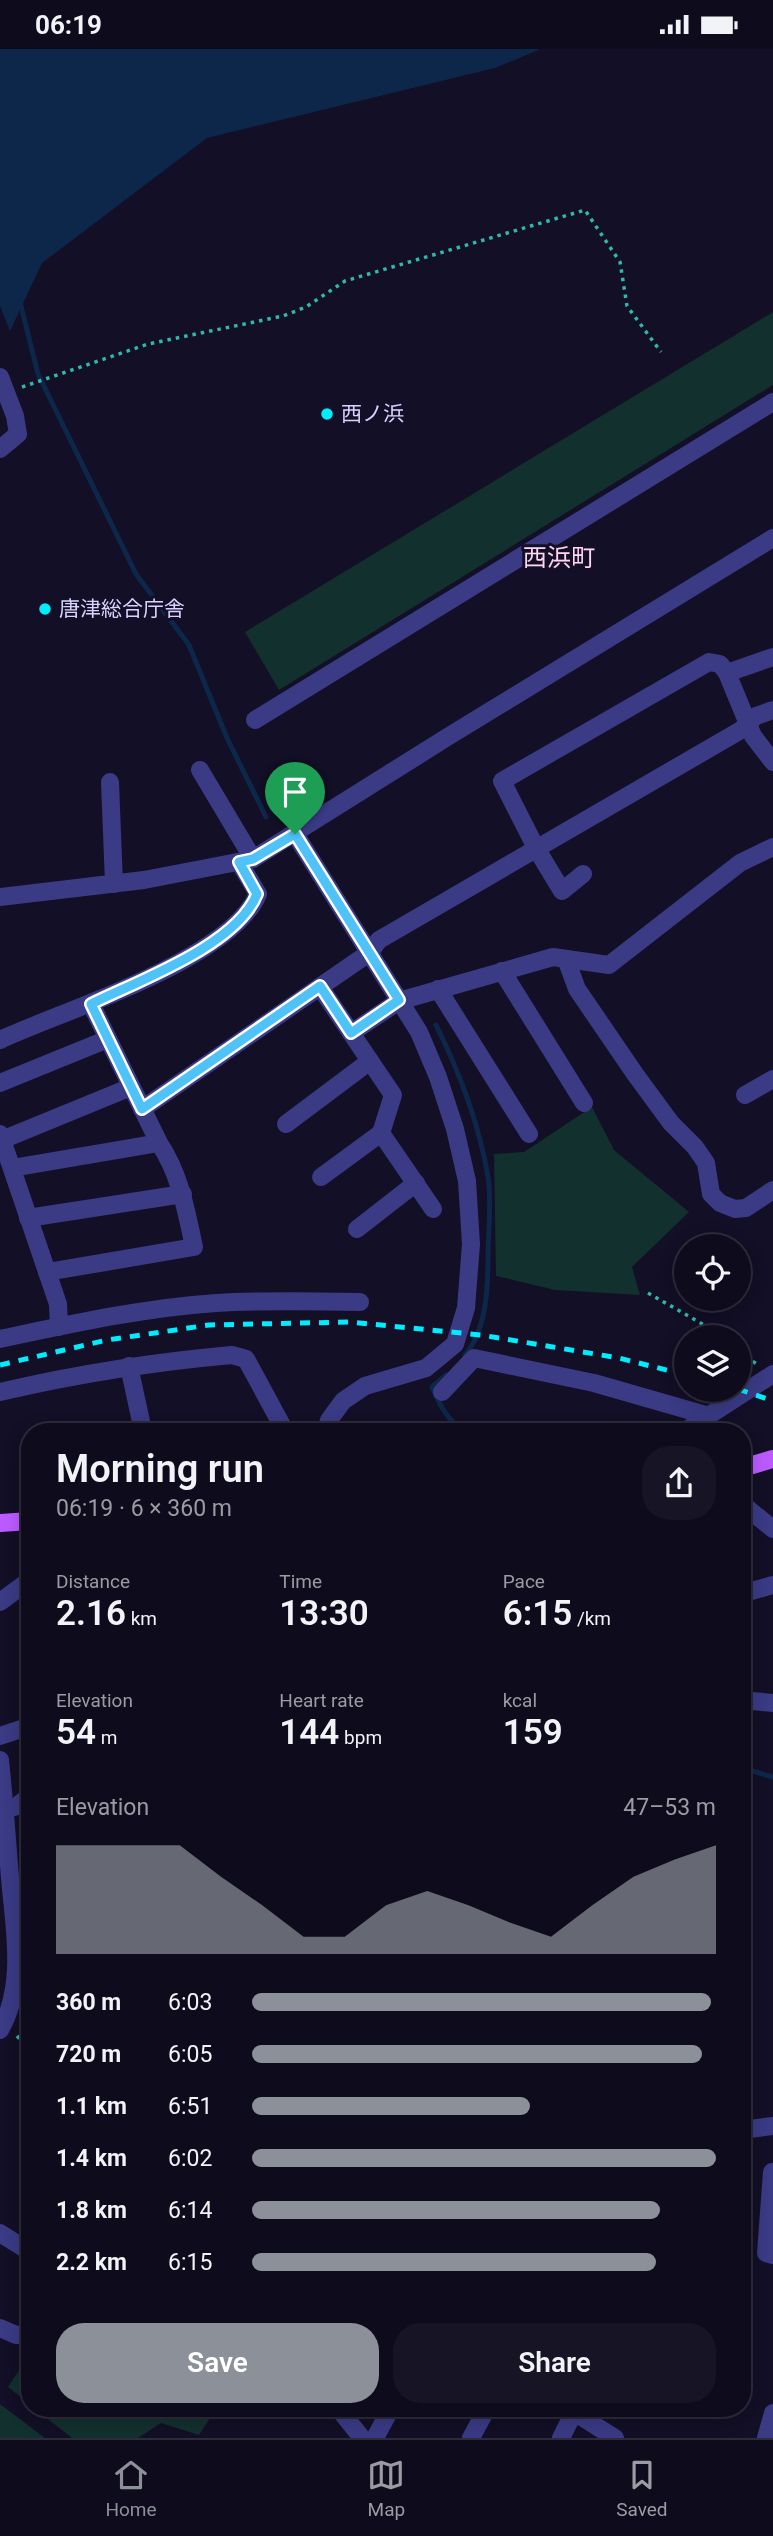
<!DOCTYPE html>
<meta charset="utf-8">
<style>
:root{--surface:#0e0b1c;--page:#171425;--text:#f1f3f6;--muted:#9b9ba3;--line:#2e2b3b;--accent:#8c9099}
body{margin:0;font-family:Roboto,"Noto Sans JP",sans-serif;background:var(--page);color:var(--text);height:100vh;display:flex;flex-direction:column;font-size:26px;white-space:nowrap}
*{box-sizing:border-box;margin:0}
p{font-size:23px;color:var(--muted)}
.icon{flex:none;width:38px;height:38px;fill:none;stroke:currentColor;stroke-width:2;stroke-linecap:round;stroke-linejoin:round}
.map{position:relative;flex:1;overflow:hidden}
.drawer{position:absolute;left:21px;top:1374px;width:730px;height:994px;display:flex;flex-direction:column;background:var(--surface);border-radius:28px;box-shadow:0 4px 18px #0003,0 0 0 2px var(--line)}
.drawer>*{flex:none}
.fabs{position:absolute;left:674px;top:1185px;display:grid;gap:14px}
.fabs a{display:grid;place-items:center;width:77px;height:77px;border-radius:50%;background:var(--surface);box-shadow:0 4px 18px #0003,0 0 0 2px var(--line);font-size:35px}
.pin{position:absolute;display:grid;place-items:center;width:60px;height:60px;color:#fff;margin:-72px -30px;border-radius:50% 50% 50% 0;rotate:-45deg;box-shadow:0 0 7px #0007}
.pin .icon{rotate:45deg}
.round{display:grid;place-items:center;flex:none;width:74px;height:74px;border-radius:28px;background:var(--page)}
.overview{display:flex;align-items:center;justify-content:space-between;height:119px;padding:0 35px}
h1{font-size:38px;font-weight:600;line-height:52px}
.stats{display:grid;grid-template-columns:repeat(3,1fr);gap:10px;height:119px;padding:7px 35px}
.stats div{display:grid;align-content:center}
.stats b{font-size:35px;font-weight:600}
.stats small{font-size:19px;font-weight:400}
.stats p{font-size:19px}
.chart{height:196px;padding:14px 35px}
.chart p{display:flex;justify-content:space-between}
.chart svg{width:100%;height:126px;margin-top:7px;fill:var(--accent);opacity:.7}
.action{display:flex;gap:14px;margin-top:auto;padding:14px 35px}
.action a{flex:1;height:80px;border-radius:28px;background:var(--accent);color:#fff;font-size:28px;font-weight:600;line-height:80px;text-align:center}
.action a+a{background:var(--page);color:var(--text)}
ul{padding:0 35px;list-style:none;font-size:23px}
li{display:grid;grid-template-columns:112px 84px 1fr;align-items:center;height:52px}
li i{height:18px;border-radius:9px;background:var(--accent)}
.status{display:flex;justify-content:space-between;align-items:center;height:49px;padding:0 35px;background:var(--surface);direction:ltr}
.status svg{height:19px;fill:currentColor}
.tabs{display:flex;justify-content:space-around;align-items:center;height:98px;border-top:2px solid var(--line);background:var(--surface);font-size:19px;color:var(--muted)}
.tabs a{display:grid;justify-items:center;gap:4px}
.tabs .active{color:var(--accent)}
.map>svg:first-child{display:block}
</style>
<div class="status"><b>06:19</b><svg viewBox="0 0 49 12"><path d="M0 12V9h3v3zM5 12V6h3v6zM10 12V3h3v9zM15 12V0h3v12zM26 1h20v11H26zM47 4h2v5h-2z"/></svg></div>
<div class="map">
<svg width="773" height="2389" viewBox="0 0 773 2389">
<rect width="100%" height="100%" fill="#120f26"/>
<g fill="#12302e">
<polygon points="773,263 773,336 279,641 245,583"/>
<polygon points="592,1058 614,1101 689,1163 632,1218 640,1246 555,1241 496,1227 494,1105 524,1103"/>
<polygon points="30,2311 30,2355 8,2338 24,2314"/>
<polygon points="0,2355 45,2389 0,2389"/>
<polygon points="34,2359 176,2359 179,2363 192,2359 208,2359 210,2369 199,2386 161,2374 138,2389 72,2389"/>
</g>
<polygon fill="#0d274b" points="0,0 541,0 495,19 207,89 42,214 10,282 0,257"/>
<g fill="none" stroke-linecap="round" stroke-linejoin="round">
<g stroke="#0d274b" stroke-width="5">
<polyline points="20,253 38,325 136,525 189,596 227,689 266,768"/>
<path d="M436,976c24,48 43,99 52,152 4,26 0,55 0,81 0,31 -2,73 -23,97"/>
<path d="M446,1326l-14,12c8,18 15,33 32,44"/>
<polyline points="742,1719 773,1728"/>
</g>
<g stroke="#2fb8ab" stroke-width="3.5" stroke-dasharray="3.5 5" stroke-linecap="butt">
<polyline points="22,338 148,295 283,267 306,258 345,232 585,161 620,213 627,257 661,303"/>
<polyline points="648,1244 713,1281 721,1288"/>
<polyline points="738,1304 759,1316"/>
<polyline points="17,1987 30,2001"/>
</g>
<g stroke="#3a3a85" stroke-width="18">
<polyline points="0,328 15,367 18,385 0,400"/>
<polyline points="727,624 773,608"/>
<polyline points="255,671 773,353"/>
<polyline points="200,721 253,810"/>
<polyline points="110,733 114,835"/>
<polyline points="295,785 419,983 438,1028 455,1080 467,1132 471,1195 466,1259 455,1295 426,1319 365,1337 343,1352 329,1371 326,1382"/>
<polyline points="583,825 562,842 536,799 502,732 709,613 720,615 727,624 753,687 773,713"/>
<polyline points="0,848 144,831 253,810 449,687 773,489"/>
<polyline points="566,910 577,940 635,1025 671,1074 695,1098 706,1114 711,1145 720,1154 735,1160 746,1159 773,1141"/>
<polyline points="502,922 584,1054"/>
<polyline points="320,938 393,1046 381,1084 433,1160"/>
<polyline points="438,940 529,1085"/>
<polyline points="351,984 399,952 553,908 609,916 740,814 773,798"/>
<path d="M0,991c64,-30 231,-80 258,-146l-19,-32"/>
<polyline points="0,1034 108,990"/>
<polyline points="745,1046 773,1030"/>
<polyline points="142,1060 369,904 379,891 741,681 756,667 773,661"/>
<polyline points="286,1075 370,1012"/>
<polyline points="0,1085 58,1255 59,1278"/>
<polyline points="2,1091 131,1038"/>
<polyline points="12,1119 159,1094"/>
<polyline points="321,1128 381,1084"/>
<polyline points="28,1169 183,1145"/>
<polyline points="357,1180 416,1134"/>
<path d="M47,1223l147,-25c-8,-37 -14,-73 -35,-104l-68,-139"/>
<path d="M0,1290c71,-15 143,-31 216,-36 48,-3 96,-2 144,-1"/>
<polyline points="129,1317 143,1382"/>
<path d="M0,1343c77,-18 153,-30 232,-37l14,4 39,72"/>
<polyline points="442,1343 474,1309 594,1334 709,1367"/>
<polyline points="685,1382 773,1325"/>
<polyline points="742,1455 773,1480"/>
<polyline points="748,1543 773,1536"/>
<polyline points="0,1553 30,1531"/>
<polyline points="742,1651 773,1654"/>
<polyline points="0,1687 30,1677"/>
<path d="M0,1711c4,39 7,78 10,118 4,49 16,107 -10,152"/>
<polyline points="5,1761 17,1757 30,1747"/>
<polyline points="742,2081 773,2077"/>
<polyline points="772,2123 766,2204 773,2206"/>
<polyline points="0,2184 30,2203"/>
<polyline points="0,2279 16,2286 30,2285"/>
<polyline points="338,2359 362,2389"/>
<polyline points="574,2363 615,2389"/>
<polyline points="375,2389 391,2359"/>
<polyline points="471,2389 487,2359"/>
<polyline points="561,2389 576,2359"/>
<polyline points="766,2389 773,2364"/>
</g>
<g stroke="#bc5aff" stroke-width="18">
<polyline points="742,1419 773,1410"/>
<polyline points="0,1474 30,1472"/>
</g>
<g stroke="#00edfe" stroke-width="5" stroke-dasharray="10 9" stroke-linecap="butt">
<polyline points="0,1316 107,1291 209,1276 350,1273 481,1286 619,1309 686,1326"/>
<polyline points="738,1340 773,1352"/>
</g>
</g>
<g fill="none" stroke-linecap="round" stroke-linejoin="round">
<g stroke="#fff" stroke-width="14">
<path id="route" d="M295,785l104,166 -48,33 -31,-47 -178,123 -51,-105c49,-24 146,-59 166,-110l-18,-32 14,-3z"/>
</g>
<use href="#route" stroke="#4fc3f7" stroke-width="9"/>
</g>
<g fill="#00edfe" stroke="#120f26" stroke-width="2.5">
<circle cx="327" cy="365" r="7"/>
<circle cx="45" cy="560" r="7"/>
</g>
<g text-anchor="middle" stroke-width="6" stroke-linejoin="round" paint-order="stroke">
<g font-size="21" fill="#d7d3ff" stroke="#120f26" text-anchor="start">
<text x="341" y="372">西ノ浜</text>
<text x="59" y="567">唐津総合庁舎</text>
</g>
<g font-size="24" fill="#ffd5f1" stroke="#120f26">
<text x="559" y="517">西浜町</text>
</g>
</g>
</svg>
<div class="fabs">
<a><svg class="icon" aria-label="locate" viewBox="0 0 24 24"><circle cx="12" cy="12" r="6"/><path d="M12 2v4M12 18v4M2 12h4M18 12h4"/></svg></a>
<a><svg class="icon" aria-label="layers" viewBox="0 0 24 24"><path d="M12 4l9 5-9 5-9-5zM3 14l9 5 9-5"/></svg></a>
</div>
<div class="pin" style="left:295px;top:785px;background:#1e9e55"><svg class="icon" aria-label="arrive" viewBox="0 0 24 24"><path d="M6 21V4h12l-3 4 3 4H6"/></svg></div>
<section class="drawer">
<div class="overview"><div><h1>Morning run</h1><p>06:19 · 6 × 360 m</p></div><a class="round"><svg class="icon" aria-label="share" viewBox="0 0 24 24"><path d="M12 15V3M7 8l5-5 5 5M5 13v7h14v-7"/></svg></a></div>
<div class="stats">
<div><p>Distance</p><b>2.16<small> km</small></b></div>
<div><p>Time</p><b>13:30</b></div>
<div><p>Pace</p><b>6:15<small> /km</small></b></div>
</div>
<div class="stats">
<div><p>Elevation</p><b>54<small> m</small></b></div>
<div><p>Heart rate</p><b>144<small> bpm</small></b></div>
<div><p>kcal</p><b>159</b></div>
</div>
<div class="chart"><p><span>Elevation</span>47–53 m</p>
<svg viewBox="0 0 160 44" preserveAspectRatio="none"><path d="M0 44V6L10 6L20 6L30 6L40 17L50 27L60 38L70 38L80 27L90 22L100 27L110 33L120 38L130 27L140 17L150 11L160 6V44z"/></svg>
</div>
<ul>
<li><b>360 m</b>6:03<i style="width:99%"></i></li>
<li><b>720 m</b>6:05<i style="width:97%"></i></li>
<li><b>1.1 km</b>6:51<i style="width:60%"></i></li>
<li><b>1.4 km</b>6:02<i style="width:100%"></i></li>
<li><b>1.8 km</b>6:14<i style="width:88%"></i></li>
<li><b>2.2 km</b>6:15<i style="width:87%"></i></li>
</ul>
<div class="action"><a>Save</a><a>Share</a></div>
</section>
</div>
<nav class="tabs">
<a class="active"><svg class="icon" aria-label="home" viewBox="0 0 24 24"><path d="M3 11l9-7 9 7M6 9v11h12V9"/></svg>Home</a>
<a><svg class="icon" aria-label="map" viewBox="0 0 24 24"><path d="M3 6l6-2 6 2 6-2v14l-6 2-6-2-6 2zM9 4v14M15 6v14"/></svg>Map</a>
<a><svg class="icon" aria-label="saved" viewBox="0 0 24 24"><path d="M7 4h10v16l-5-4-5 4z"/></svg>Saved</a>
</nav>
